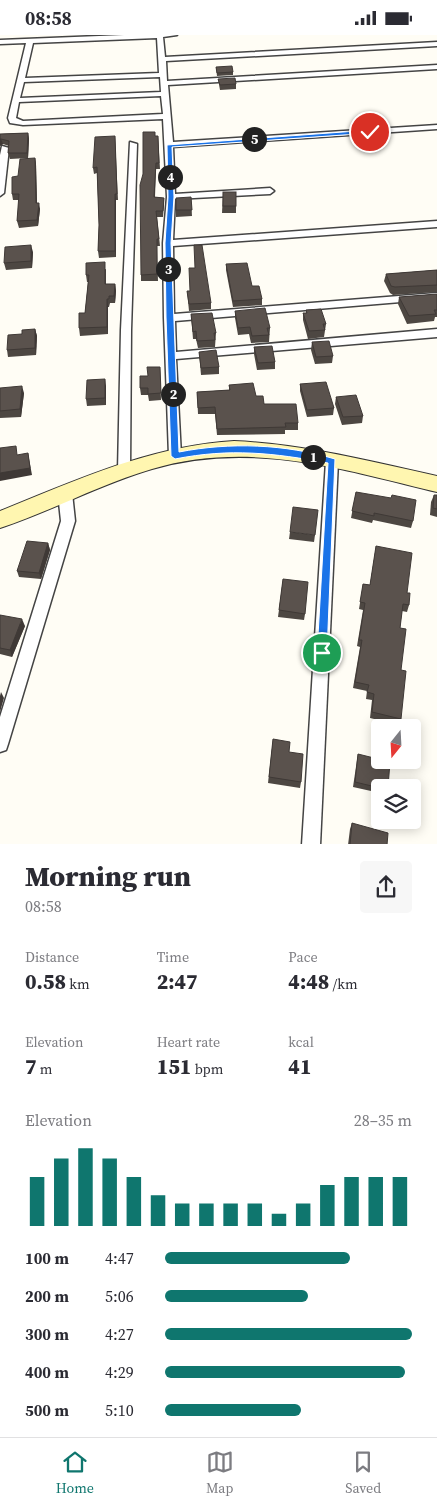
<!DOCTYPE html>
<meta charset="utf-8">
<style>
:root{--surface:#fff;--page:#f7f7f7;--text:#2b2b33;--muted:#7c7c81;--line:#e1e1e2;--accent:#0f766e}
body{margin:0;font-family:"Source Serif 4",serif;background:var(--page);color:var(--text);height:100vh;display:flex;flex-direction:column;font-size:19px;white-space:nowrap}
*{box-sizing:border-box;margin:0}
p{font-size:16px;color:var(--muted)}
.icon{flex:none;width:28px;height:28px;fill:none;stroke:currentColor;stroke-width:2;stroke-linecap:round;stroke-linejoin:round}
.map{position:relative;height:809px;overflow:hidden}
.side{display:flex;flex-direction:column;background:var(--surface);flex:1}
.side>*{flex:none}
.needle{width:32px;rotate:198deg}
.fabs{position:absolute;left:371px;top:684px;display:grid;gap:10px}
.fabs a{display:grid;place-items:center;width:50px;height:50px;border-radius:5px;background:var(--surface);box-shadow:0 2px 12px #0003;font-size:25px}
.pin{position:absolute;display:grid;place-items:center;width:42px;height:42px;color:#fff;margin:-21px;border:2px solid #fff;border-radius:50%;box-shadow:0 1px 5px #0007}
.km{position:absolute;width:25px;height:25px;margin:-12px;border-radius:50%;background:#222;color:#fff;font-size:14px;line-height:25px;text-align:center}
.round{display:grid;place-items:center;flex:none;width:52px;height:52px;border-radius:5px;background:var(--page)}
.head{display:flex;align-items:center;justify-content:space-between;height:85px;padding:0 25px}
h1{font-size:28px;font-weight:800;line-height:38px}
.stats{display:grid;grid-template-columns:repeat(3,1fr);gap:8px;height:85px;padding:5px 25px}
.stats div{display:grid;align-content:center}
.stats b{font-size:21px;font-weight:800}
.stats small{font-size:14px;font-weight:400}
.stats p{font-size:14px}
.chart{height:140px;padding:10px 25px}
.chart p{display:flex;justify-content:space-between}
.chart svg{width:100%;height:90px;margin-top:5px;stroke:var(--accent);stroke-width:6}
ul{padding:0 25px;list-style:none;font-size:16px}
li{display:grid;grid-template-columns:80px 60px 1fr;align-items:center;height:38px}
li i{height:12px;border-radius:6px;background:var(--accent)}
.status{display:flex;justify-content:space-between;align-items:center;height:35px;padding:0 25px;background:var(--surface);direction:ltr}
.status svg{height:14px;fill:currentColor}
.tab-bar{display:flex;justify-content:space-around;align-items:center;height:70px;border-top:1px solid var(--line);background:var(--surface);font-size:14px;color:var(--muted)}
.tab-bar a{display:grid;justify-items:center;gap:2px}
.tab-bar .selected{color:var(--accent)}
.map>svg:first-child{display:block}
</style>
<div class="status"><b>08:58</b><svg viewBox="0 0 49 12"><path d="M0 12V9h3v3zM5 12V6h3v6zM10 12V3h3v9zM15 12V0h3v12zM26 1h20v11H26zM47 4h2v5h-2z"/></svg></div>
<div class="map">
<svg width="437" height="810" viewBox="0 0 437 810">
<rect width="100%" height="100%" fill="#fffdf5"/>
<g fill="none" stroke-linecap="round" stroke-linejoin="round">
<g stroke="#444" stroke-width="3">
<g id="minor">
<path d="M124,0h53l-14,2 2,20 272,-15v4l-271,15 1,20 270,-16v4l-269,16 5,57 264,-17v4l-264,18 2,47 95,-6 4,3 -4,3 -95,5 -2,41 264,-19v6l-264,19 1,68 263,-21v6l-262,22 1,31 261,-23v8l-261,22 5,97 -1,3h-10l-1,-3 -5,-138 -1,-75 4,-46 -4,-78 -140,6 -13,-2 -2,-5 18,-75 -26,1v-4zM157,3l2,35 -134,5 8,-35zM160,42l1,15 -141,6 4,-16zM161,61l2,18 -140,7 -7,-3 3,-16z"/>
<polygon points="130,107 137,109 131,295 130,436 129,439 119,439 118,436 121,295"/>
<polygon points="2,111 9,113 4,158 0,161 0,120"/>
<polygon points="332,421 337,423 338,426 320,810 302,810 326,426 327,423"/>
<polygon points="65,453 70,454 72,458 75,486 8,709 6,715 0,717 0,682 61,486 58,458 60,454"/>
</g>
</g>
<g stroke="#333" stroke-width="2">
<path id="secondary" d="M234,406c69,3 135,20 203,35v16c-96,-23 -187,-52 -285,-23 -52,15 -100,42 -152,59v-17c76,-31 151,-65 234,-70z"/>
</g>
<use href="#minor" fill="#fff" fill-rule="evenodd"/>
<use href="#secondary" fill="#fff6b0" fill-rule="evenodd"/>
</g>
<g fill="#4d4742">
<polygon points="216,32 233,37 233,40 217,41"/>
<polygon points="218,44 236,49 236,54 220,55"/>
<polygon points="28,98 29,104 28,123 10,124 8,118 9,111 3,109 0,111 0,112 0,99"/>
<polygon points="115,101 118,165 116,165 116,222 99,223 98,216 99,190 97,138 94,139 93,133"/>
<polygon points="156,101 158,101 160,134 156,134 155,162 164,163 164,170 163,182 157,182 160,211 157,211 158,246 141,246 141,240"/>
<polygon points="35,123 36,129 37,168 40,174 38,191 19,193 17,186 19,165 13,165 12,159"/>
<polygon points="223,157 236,157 236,178 222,178"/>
<polygon points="191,162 192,181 176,182 176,175"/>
<polygon points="33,217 32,233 6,235 4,228"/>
<polygon points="226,229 252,251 262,264 262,270 233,272 226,235"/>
<polygon points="106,234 106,249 115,249 116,256 115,268 110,268 109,272 108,272 108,299 80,301 79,293 85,278 88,247 87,247 86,240"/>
<polygon points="437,235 437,257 393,260 390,258 384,246 386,239"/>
<polygon points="187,256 211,268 211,274 189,276"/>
<polygon points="437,259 437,282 435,282 434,286 407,289 398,269 399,262"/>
<polygon points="306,275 326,289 324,302 308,304 303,285 303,278 306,278"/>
<polygon points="235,276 270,293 269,307 251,308 249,299 238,300 235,283"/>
<polygon points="191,279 216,298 215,312 198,313 196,304 193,304"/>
<polygon points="35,294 37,301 36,320 8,322 7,315 22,299"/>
<polygon points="312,307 333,321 332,328 315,329 311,315"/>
<polygon points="254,312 275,327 275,334 257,335 254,319"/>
<polygon points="199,317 219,332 219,339 201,340"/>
<polygon points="160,332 161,365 149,366 148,360 141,360 140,353 148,341"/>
<polygon points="300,349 334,373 333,380 307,382 300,356"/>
<polygon points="229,350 256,361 264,369 298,388 298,395 285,395 285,399 217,400 215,379 198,379 197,357 229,355"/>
<polygon points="106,351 106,370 87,371 86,364"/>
<polygon points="0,353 24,358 21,382 0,383"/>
<polygon points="336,362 363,381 362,388 342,390 335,369"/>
<polygon points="356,457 413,486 411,493 373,485 372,488 351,483"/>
<polygon points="434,460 437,460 437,482 430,480 431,467"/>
<polygon points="290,497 315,500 314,507 289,504"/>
<polygon points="48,508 50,515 41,544 19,542 17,536"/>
<polygon points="376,511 407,558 409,570 407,577 402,576 400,593 401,684 399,690 370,683 372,665 366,664 367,656 353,653 360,612 357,611 363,575 359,574 362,556 363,549 370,550"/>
<polygon points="283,544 305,579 304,585 278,582"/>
<polygon points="0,580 25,591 12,622 0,619"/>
<polygon points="273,704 289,717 301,747 300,753 268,748"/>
<polygon points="358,719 380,752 380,758 353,752 357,725"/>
<polygon points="352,788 387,810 348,810 350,794"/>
</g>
<g fill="#3f3936">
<polygon points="28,98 29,104 28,123 27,118"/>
<polygon points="0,104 1,104 3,109 0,111 0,112"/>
<polygon points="35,123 36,129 37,175 36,168"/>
<polygon points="115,159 116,165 116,222 115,216"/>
<polygon points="39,168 40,174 38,191 37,185"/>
<polygon points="31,210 33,217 32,233 31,226"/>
<polygon points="115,249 116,256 115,268 114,261"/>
<polygon points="107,264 108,272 108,299 107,292"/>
<polygon points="35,294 37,301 36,320 35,313"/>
<polygon points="105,344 106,351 106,370 105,363"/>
<polygon points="22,351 24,358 21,382 20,374"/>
<polygon points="28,418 32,440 0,446 0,438"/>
<polygon points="48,508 50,515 41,544 39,538"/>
<polygon points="22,584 25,591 12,622 10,615"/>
<polygon points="1,657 4,663 0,677 0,661"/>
</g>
<g fill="#5a524d" stroke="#3f3936">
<polygon points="232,31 233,37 217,38 216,32"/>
<polygon points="235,43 236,49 220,50 218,44"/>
<polygon points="143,97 155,97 155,101 158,101 159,128 156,128 154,162 164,163 163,176 156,176 159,204 157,204 157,239 141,240 140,150 143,139"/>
<polygon points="28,98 27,118 8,118 9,106 1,104 0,104 0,99"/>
<polygon points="115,101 117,159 115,159 115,216 98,216 99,190 97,132 93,133 95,102"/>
<polygon points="35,123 36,168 39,168 37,185 17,186 19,159 12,159 12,142 18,141 20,124"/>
<rect x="223" y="157" width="13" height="14"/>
<polygon points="191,162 192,175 176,175 176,163"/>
<polygon points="31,210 31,226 4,228 5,212"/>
<polygon points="194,210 202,210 211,268 189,269 187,256 190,256 189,233 195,233"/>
<polygon points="105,227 105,249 115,249 114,261 109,261 109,264 107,264 107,292 79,293 79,278 85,278 89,240 86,240 86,228"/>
<polygon points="247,228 252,251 259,251 262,264 233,266 226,229"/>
<polygon points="437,235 437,250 395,252 391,251 386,239"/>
<polygon points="437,259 437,275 434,275 436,279 409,281 399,262"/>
<polygon points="265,273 270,293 267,293 269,300 252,301 250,292 238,293 235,276"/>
<polygon points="321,274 326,289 323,289 325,295 309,296 303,278 307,278 306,275"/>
<polygon points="212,278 216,298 214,298 215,305 197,306 196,296 193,297 191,279"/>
<polygon points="35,294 35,313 7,315 8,300 22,299 22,295"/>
<polygon points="329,306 333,321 316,322 312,307"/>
<polygon points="272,311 275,327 258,328 254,312"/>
<polygon points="216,315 219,332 201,333 199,317"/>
<polygon points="147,332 160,332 161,358 148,359 148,353 140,353 140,341 148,341"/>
<polygon points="105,344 105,363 86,364 87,345"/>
<polygon points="326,347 334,373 307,375 300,349"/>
<polygon points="253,348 256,361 263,361 264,369 296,369 298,388 285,388 286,392 217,394 215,372 198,373 197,357 230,355 229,350"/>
<polygon points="22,351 20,374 0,376 0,353"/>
<polygon points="356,360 363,381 343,382 336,362"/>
<polygon points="16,411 17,420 28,418 30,433 0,438 0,413"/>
<polygon points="356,457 391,463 392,460 416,465 413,486 374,478 374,481 352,476"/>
<polygon points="434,460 437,460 437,474 433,473"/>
<polygon points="293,472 318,475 315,500 290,497"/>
<polygon points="27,506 48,508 39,538 17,536"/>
<polygon points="376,511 412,518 407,558 410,558 409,570 403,569 400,593 406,594 401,635 406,636 401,684 372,677 374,659 367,657 369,650 355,647 362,605 359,605 365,568 360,567 363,549 370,550"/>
<polygon points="283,544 308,547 305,579 279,575"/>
<polygon points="0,580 22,584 10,615 0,613"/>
<polygon points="273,704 290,707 289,717 303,719 301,747 269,742"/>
<polygon points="358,719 390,727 388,752 380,753 355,747"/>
<polygon points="352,788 388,798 387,810 350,810"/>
</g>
<path fill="#1a73e8" stroke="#fff" d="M370,95l2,3 -200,14 2,50 -3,46 8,209c51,-10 106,-8 156,7l-8,194 -5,4 -5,-4 11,-190c-55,-10 -97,-15 -153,-4l-4,-3 -5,-139 -1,-74 3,-46 -1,-52z"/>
</svg>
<div class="fabs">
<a><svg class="needle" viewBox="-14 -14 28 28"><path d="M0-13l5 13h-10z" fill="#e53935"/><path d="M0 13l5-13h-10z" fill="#7c7c81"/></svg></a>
<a><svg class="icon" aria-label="layers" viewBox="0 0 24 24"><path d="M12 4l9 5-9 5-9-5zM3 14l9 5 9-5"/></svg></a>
</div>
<div class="pin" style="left:322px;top:618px;background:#1e9e55"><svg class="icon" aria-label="arrive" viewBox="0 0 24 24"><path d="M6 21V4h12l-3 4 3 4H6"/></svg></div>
<div class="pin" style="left:370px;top:97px;background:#d93025"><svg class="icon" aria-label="check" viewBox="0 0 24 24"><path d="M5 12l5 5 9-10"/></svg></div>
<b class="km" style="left:313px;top:422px">1</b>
<b class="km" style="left:173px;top:359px">2</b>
<b class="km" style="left:168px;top:234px">3</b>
<b class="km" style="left:170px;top:142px">4</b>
<b class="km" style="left:254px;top:104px">5</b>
</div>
<section class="side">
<div class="head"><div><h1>Morning run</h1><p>08:58</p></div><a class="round"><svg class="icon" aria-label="share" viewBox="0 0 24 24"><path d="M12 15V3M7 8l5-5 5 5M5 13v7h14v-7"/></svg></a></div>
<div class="stats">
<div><p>Distance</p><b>0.58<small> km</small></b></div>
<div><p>Time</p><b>2:47</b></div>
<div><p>Pace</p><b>4:48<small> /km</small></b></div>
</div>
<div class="stats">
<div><p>Elevation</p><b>7<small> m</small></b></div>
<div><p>Heart rate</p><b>151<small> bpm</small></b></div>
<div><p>kcal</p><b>41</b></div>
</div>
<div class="chart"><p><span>Elevation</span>28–35 m</p>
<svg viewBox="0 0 160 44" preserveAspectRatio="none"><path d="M5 44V20M15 44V11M25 44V6M35 44V11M45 44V20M55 44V29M65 44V33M75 44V33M85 44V33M95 44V33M105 44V38M115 44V33M125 44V24M135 44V20M145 44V20M155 44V20"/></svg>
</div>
<ul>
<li><b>100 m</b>4:47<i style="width:75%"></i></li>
<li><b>200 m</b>5:06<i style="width:58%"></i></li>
<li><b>300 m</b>4:27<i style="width:100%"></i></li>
<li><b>400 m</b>4:29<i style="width:97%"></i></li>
<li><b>500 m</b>5:10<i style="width:55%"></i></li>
</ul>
</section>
<nav class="tab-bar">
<a class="selected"><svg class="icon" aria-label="home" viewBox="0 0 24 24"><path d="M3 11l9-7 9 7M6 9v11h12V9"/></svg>Home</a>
<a><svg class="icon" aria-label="map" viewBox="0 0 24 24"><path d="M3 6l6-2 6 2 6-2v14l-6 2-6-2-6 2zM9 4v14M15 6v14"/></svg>Map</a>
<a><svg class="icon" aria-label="saved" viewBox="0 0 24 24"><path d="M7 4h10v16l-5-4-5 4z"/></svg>Saved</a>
</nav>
